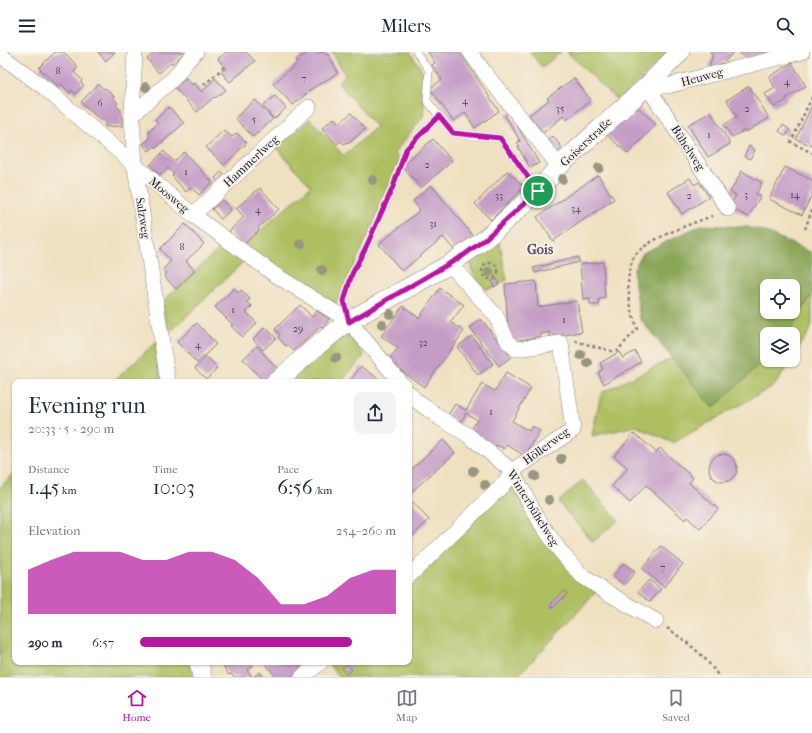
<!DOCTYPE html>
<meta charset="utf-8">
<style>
:root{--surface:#fff;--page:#f2f2f3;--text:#1f2937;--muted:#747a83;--line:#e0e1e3;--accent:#b5179e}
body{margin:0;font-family:"IM FELL French Canon",serif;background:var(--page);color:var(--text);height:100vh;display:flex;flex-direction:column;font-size:15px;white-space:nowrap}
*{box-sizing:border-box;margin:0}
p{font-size:13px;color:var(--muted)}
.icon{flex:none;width:22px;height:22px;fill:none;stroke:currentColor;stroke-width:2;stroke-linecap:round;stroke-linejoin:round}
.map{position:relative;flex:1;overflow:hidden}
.side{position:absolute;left:12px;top:327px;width:400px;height:286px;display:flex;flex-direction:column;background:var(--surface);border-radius:8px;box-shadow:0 1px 3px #0004}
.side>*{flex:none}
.tools{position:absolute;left:760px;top:227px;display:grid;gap:8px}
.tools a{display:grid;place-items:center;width:40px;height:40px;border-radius:8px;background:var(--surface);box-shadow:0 1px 3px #0004;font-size:20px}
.pin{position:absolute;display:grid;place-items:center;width:34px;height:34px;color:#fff;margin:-17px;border:2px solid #fff;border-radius:50%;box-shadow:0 1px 4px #0007}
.round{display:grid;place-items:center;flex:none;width:42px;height:42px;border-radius:8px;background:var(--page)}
.summary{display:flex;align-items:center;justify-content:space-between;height:68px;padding:0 16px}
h1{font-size:22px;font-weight:600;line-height:30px}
.metrics{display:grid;grid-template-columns:repeat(3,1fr);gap:6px;height:68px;padding:4px 16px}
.metrics div{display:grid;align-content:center}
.metrics b{font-size:20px;font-weight:600}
.metrics small{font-size:11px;font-weight:400}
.metrics p{font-size:11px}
.chart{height:112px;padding:8px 16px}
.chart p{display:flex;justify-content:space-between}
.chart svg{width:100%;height:72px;margin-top:4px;fill:var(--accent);opacity:.7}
ul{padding:0 16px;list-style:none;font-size:13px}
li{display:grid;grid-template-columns:64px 48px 1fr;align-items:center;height:30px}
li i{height:10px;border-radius:5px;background:var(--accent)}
header{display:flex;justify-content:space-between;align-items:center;height:52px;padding:0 16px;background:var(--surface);font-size:18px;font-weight:600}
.menu{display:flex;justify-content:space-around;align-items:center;height:56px;border-top:1px solid var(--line);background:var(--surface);font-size:11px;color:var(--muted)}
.menu a{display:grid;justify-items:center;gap:2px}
.menu .current{color:var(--accent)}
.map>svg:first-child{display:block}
</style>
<header><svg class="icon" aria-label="menu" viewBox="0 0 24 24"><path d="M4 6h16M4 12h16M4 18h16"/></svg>Milers<svg class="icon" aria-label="search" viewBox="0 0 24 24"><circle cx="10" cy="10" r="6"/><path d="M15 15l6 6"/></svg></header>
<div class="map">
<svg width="812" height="625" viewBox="0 0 812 625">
<rect width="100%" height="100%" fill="#f7f3e8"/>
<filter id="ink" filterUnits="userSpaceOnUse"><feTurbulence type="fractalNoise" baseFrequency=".025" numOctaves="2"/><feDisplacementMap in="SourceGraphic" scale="8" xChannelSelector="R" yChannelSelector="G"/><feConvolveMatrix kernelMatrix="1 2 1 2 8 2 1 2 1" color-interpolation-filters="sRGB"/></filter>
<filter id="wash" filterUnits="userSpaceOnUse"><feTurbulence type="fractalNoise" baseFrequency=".012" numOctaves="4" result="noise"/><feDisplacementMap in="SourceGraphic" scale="16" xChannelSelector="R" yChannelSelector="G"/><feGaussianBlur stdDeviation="0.9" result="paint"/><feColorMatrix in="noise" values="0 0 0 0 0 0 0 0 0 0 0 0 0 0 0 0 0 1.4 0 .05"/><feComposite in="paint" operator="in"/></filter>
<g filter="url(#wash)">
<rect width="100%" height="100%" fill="#efe0c0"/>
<g fill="#aebf62" stroke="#68704e">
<polygon points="332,0 410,0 426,25 423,65 394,101 400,108 386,144 335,254 243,194 311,134 276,96 310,67 344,104 376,75 338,31 345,23"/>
<polygon points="530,0 561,0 542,15"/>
<polygon points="567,0 668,0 618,49"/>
<polygon points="499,190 500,192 507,228 493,236 486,237 478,231 471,216 471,211 473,206 476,204 483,202"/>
<polygon points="221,195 243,210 168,282 162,250"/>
<polygon points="812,242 812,274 793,305 793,282 788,282"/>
<polygon points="346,282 355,287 364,304 341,330 287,330"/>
<polygon points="156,290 161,330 113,330"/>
<polygon points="672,306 713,356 767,306 767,308 791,308 775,333 673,391 636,374 592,384 601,341"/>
<polygon points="15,421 15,610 190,610 194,625 0,625 0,435"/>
<polygon points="583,428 618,468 593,490 558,450"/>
<polygon points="511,429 598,538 517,625 339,625 327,610 409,610 409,518"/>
</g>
<path fill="#8aa658" stroke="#56644a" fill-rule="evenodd" d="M701,173l46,2 19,5 46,21v41l-24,40h-21v24l-54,50 -73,-89 -7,-49 10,-17zM767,234h26v26h-26z"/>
<g id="blocks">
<g fill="#c49dc6">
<polygon points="55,0 64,0 78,15 74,20 82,28 81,30 84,33 75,42 72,38 70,41 61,32 59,35 39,16"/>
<polygon points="98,0 115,0 106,9"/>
<polygon points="155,0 185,0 172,12 171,10 159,21 147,7"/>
<polygon points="226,0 246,0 255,9 230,30 221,20 226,17 218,7"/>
<polygon points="309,0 325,0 326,3 328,2 338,21 313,36 293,53 273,32 297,11 296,8"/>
<polygon points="428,0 459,0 499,59 475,76 465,61 453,69 430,36 442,28 432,13 435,11"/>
<polygon points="710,0 734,0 722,12 721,11 718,15 711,17 709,14 713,3"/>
<polygon points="739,0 773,0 746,7"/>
<polygon points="792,11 806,34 786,46 787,48 774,55 765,42 775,36 769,25"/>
<polygon points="186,26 192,33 194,31 202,40 215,26 226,38 215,46 214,45 197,60 175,36"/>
<polygon points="574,26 591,48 566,68 563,64 543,81 529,63 549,48 547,46"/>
<polygon points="98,32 104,37 105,36 114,44 113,46 118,51 116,53 121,58 122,74 105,75 105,68 103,66 101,69 81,50"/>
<polygon points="749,34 769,66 746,80 745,78 732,85 724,73 737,65 727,48"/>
<polygon points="275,44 286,56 274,67 263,54"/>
<polygon points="255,48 273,67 253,85 235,66"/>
<polygon points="634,52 656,72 628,102 606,82"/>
<polygon points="812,53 812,94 796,87"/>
<polygon points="169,55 184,71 156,96 155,94 149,99 143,92 149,87 149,80 158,71 155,68"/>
<polygon points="509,60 539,111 530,116 518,95 520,94 517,91 520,89 505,63"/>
<polygon points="711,60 730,92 708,105 688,73"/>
<polygon points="351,61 365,77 348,92 346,90 344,92 341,89 337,92 322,76 334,66 339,72"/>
<polygon points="783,73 790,78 786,84 779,79"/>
<polygon points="224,78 232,85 237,81 247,91 224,113 206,95"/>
<polygon points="553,84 562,96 553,103 544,92"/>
<polygon points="433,87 452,109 421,136 402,114"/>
<polygon points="749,94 755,98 750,107 744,104"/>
<polygon points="164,99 174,110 184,100 212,130 199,143 191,135 186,140 172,124 174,122 168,116 160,123 150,113"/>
<polygon points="785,115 812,128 812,142 802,163 769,147"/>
<polygon points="507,119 524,135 491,168 475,152"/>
<polygon points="742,119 762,131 756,142 760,145 748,165 730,155 736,143 730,140"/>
<polygon points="221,120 225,124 219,130 215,126"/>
<polygon points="598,123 614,147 553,189 537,165"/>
<polygon points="690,126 694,133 699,130 709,145 682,162 668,140"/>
<polygon points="431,133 475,186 457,201 443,185 402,219 379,192 420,158 413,149"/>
<polygon points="260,136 279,157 258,176 259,178 242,194 229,179 244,165 236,156"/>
<polygon points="222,148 231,158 221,167 212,157"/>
<polygon points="185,172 204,192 186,209 195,219 176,237 164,224 167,221 163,217 171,209 160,197"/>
<polygon points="578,205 579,210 535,221 533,216"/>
<polygon points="603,210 605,246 599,247 599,253 590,253 590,247 583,248 580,212"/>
<polygon points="497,227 499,232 494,235 492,229"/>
<polygon points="536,229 538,255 577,249 582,280 550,285 550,280 541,282 541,284 509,290 505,232"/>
<polygon points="234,236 238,241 241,238 250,247 247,250 252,254 246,260 257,271 242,285 231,274 233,273 215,255"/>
<polygon points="440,236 464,253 451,270 464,279 424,335 388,309 398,296 381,284 403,254 419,266"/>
<polygon points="300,253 312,265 317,259 329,267 323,276 321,274 294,299 288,293 286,294 278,285 280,283 275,277"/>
<polygon points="481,267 511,305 499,314 470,276"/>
<polygon points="197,271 216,292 197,311 177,290"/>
<polygon points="265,275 276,286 263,298 253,287"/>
<polygon points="472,284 493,312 478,323 457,295"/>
<polygon points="257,294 279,319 267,330 264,330 243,307"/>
<polygon points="635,299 641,310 604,332 598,320 603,317 600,311 619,300 623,306"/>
<polygon points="206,305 217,316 206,327 195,316"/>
<polygon points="361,314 383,330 349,330"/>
<polygon points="506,321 531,336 512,369 529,379 532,374 540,379 525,404 507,393 504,397 497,393 495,396 470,380 477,368 466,361 459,373 447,365 455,352 466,358 482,332 495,339"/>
<polygon points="634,381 656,400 660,396 693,426 689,431 718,457 700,477 687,465 685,468 646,433 630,451 612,434 628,416 614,404"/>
<polygon points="443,388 455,401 409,442 409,419"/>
<circle cx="723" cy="416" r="14"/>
<polygon points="413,450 429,468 409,487 409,453"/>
<polygon points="661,494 683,512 664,535 642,517"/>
<polygon points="624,511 635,520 624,533 613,524"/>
<polygon points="649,528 661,537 650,550 638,540"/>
<polygon points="564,539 567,542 553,556 550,553"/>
<polygon points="223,610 250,610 253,614 247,618 252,625 234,625 231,622 229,623 223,614 225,612"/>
<polygon points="264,610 301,610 304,614 290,625 276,625"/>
<polygon points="347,612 352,618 346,622 342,616"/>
<polygon points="260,620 264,625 253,625"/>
</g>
</g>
</g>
<g filter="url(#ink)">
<use href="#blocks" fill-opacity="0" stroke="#88817e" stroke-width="1"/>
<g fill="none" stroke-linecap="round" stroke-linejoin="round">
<g stroke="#88817e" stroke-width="8">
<g id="service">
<polyline points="416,0 429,18 427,49 453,81 500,86 538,139"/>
<polyline points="349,267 344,249 352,222 366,195 393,135 406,97 439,64"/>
</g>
</g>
<g stroke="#88817e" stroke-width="16">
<g id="minor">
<polyline points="135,0 132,63 135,115 168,330"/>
<polyline points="470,0 485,21 559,114"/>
<polyline points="0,3 46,37 193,163 274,222 349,269 400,330"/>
<polyline points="647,34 667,34 709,23 802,0"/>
<polyline points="647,34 728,157"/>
<polyline points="132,63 174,26 187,9 196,0"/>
<polyline points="193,163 309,55"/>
<polyline points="409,341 415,348 440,366 468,383 512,419 540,470 560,499 582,524 608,541 656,569"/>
<polyline points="409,524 503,433 512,419 573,378 561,291 516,297 508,290 496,264 450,212"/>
<polyline points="302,625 321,610"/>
</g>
</g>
<g stroke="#88817e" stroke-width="20">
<g id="tertiary">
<polyline points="276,330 318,293 349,269 450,212 484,188 538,139 559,114 647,34 680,0"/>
<polyline points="199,610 202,625"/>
</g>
</g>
<g stroke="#88817e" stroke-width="2.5" stroke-dasharray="3 3" stroke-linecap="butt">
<polyline points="204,33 224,15"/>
<polyline points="812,45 791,90 812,101"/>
<polyline points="805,177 812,158"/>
<circle cx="490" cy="219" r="8"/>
<path d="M575,289l36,10h6l20,-22c-7,-22 -14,-51 -3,-72 9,-17 62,-35 81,-42"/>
<path d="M667,576c20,14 39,28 52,49"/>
</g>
<use href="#service" stroke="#fff" stroke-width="7"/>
<use href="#minor" stroke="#fff" stroke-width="15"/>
<use href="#tertiary" stroke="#fff" stroke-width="19"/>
</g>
<g fill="#99967f">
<circle cx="146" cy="35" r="5"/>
<circle cx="599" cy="116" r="5"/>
<circle cx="562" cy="127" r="5"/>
<circle cx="373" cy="128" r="5"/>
<circle cx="301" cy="192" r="5"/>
<circle cx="322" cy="218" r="5"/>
<circle cx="489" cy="220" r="5"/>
<circle cx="390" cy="262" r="5"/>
<circle cx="382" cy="272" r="5"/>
<circle cx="581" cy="303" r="5"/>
<circle cx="336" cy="306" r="5"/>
<circle cx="588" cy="311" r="5"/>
<circle cx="561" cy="407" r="5"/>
<circle cx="473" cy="419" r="5"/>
<circle cx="535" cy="424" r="5"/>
<circle cx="485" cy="433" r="5"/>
<circle cx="549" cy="448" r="5"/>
</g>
</g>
<g fill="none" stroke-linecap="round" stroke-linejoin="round" filter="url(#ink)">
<g stroke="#fff" stroke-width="8">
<polygon id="route" points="439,64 453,81 500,86 538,139 484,188 464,203 349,270 344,249 352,222 366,195 393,135 406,97"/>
</g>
<use href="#route" stroke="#b5179e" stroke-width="5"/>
</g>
<g text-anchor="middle" stroke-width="3.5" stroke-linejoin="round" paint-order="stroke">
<g font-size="10" fill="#4a415e">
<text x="58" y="22">8</text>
<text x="304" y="30">7</text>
<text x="787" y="33">4</text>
<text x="465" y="52">4</text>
<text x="100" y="54">6</text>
<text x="560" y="60">35</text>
<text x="747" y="60">2</text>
<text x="254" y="71">5</text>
<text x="709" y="86">1</text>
<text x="427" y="116">2</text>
<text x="186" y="123">1</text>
<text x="746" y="146">3</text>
<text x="795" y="146">14</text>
<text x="499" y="147">33</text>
<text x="689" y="147">2</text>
<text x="576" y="160">34</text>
<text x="258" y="161">4</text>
<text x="433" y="175">31</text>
<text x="182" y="198">8</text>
<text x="233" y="261">1</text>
<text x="564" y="271">1</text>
<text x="298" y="280">29</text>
<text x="423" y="294">32</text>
<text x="198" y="296">4</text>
<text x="491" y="363">1</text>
<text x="663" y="519">7</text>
</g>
<g font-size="12" fill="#22223b" stroke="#f7f3e8">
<text transform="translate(702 25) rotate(-15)" y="4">Heuweg</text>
<text transform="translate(586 90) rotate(-43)" y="4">Goiserstraße</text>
<text transform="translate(688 96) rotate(57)" y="4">Bühelweg</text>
<text transform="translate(251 109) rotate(-43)" y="4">Hammerlweg</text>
<text transform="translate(169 143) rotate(40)" y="4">Moosweg</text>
<text transform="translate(143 166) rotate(81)" y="4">Salzweg</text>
<text transform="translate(546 394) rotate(-36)" y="4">Höllerweg</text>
<text transform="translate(533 456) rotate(58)" y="4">Winterbühelweg</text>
</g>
<g font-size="14" font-weight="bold" fill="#5b4d6c" stroke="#f7f3e8">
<text x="540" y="202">Gois</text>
</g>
</g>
</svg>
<div class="tools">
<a><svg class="icon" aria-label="locate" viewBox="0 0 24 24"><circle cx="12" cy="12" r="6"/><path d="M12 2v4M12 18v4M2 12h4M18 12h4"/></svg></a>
<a><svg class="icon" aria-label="layers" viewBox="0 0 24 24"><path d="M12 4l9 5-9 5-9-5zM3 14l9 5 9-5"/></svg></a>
</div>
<div class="pin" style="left:538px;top:139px;background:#1e9e55"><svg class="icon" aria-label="arrive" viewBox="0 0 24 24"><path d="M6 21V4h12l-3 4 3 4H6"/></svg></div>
<section class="side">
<div class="summary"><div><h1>Evening run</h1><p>20:33 · 5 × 290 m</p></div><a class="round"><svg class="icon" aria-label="share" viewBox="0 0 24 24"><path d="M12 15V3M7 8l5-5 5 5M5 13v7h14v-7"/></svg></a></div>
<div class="metrics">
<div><p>Distance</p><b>1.45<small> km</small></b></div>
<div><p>Time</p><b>10:03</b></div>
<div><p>Pace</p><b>6:56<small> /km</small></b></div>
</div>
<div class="chart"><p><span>Elevation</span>254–260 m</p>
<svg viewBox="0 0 160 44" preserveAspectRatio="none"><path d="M0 44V17L10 11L20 6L30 6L40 6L50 11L60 11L70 6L80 6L90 11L100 22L110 38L120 38L130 33L140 22L150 17L160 17V44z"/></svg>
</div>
<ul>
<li><b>290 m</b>6:57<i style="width:83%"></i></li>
</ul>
</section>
</div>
<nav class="menu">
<a class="current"><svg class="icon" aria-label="home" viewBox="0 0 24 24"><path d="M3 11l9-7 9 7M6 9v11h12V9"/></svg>Home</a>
<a><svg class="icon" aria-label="map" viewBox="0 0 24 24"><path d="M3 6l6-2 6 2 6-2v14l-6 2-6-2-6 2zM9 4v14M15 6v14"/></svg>Map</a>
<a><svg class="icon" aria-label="saved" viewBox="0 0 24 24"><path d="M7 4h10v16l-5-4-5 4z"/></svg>Saved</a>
</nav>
